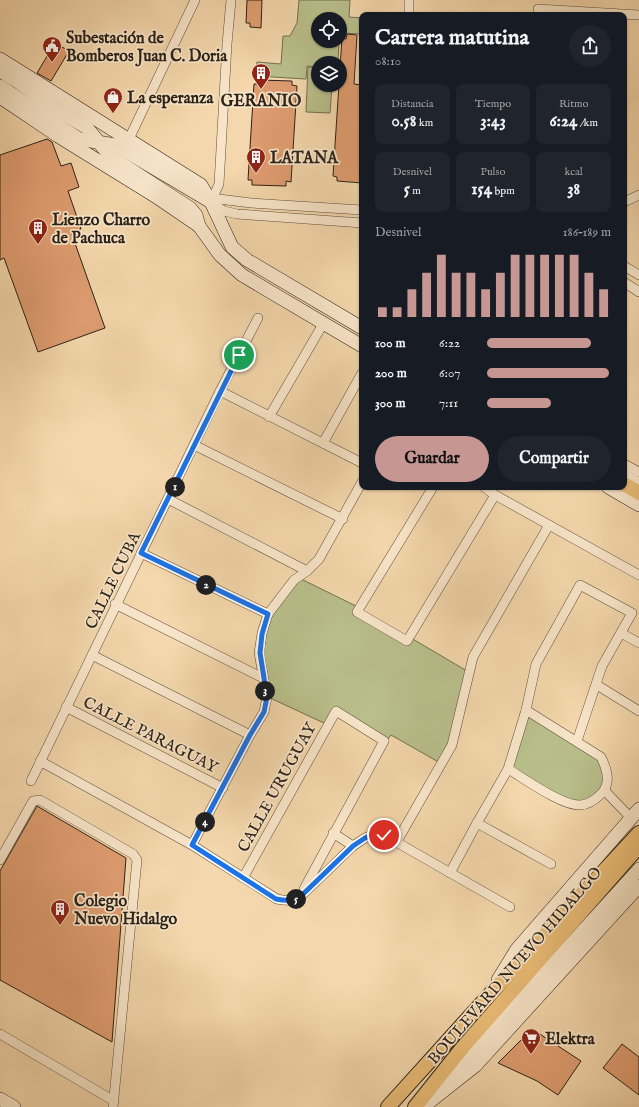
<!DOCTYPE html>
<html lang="es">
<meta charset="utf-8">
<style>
:root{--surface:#171b24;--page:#20242c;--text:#f1f3f6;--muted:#9ea1a6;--accent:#c59692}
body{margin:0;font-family:"IM FELL English",serif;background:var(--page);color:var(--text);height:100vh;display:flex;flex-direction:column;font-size:15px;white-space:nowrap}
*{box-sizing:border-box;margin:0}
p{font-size:13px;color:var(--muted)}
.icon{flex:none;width:22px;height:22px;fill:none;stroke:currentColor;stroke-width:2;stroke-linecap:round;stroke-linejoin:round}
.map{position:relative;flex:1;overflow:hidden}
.details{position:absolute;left:359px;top:12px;width:268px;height:478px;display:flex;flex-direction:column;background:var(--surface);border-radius:8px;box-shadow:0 1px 3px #0004}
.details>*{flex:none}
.tools{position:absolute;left:311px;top:12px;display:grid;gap:8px}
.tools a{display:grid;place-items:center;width:36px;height:36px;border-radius:50%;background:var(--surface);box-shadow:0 1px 3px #0004;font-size:20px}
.pin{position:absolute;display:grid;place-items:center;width:34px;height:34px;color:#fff;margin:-17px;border:2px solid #fff;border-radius:50%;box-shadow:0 1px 4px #0007}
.km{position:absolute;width:20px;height:20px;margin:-10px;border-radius:50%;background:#222;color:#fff;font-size:11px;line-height:20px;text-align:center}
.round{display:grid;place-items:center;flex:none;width:42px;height:42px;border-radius:21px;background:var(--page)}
.headline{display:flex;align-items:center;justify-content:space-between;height:68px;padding:0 16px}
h1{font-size:22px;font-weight:700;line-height:30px}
.metrics{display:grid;grid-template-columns:repeat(3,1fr);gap:6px;height:68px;padding:4px 16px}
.metrics div{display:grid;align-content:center;border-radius:8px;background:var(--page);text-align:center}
.metrics b{font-size:17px;font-weight:700}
.metrics small{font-size:11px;font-weight:400}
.metrics p{font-size:11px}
.chart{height:112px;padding:8px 16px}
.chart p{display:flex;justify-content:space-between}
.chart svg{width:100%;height:72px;margin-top:4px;stroke:var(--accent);stroke-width:6}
.button{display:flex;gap:8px;margin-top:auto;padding:8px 16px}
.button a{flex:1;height:46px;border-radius:24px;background:var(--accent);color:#111;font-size:16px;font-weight:700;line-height:46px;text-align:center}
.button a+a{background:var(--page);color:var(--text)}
ul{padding:0 16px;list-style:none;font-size:13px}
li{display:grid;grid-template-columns:64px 48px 1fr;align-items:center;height:30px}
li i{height:10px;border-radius:5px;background:var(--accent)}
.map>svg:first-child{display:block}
</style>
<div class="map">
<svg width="639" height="1107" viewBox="0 0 639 1107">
<rect width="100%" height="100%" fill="#f4d7ac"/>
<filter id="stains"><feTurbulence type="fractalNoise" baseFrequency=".005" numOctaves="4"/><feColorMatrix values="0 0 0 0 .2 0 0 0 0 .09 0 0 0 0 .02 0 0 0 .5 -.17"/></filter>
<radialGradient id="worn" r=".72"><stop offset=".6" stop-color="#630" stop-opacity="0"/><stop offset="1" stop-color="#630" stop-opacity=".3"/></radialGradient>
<g fill="#b9bf8b" stroke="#727052">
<polygon points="299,0 350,0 349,17 362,18 362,34 340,33 340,19 318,19 318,41 339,41 338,63 318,63 318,67 307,66 306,79 256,76 257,62 281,64 283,36 290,36 297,23"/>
<polygon points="308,67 318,68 318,85 332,85 330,113 306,112"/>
<polygon points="299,578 358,607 356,612 411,638 467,671 460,727 442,764 391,735 388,739 335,710 326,724 268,697 261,653 269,614"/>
<polygon points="526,710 601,757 605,791 580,805 508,769"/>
</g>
<g fill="#df9d70" stroke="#2b2218">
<polygon points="247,0 262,0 261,28 250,27 250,23 246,23"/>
<polygon points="347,34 357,35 354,84 362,85 362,183 337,181 337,177 333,176 342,38 346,39"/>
<polygon points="55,43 69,51 51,81 37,73"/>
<polygon points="259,80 292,81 292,85 297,86 291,182 286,181 286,186 252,185 252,180 248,180 254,84 259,84"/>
<polygon points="47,139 52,142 61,166 71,163 79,187 68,191 81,229 71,232 105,328 38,352 4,258 0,260 0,155"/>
<polygon points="37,806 126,858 112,1042 0,980 0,871"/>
<polygon points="532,1029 581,1061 558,1095 537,1081 498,1063"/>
<polygon points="622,1044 639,1057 639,1095 603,1068"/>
</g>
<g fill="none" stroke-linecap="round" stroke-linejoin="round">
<g stroke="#5d4f3d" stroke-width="10">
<g id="street">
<polyline points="538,9 639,15"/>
<polyline points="409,15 409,0"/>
<polyline points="129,139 195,0"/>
<polyline points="211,202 219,184 227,44 231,0"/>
<polyline points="211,202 219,199 251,203 362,210"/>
<polyline points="624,202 639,195"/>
<polyline points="212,203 224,211 237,214 362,223"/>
<polyline points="624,266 639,275"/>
<polyline points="624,282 639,292"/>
<polyline points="220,391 362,463"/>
<polyline points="269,417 323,324"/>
<polyline points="323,443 362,373"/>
<polyline points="194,445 343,519"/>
<polyline points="624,464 639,472"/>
<polyline points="433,487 357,612 407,641 495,495"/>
<polyline points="484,487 495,495 639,575"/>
<polyline points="168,499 307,571"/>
<polyline points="141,553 268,614"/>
<polyline points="115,604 263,678"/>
<polyline points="621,633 639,643"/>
<polyline points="92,655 250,735"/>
<polyline points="597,685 639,711"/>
<polyline points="66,707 223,788"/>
<path d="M40,761l152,84 85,54c9,2 15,2 23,-2l53,-51 12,-8 9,-4 10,1 126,72"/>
<path d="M508,769c17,10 54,37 72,36 8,0 15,-5 21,-11 11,-10 6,-25 0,-37l-75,-47"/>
<polyline points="31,781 220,391 258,318"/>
<polyline points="605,791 631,818"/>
<polyline points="477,823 551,864"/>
<polyline points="333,833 353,846"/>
<polyline points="396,843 452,745 473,657 549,525"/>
<polyline points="192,845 250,735 264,712 267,697 259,653 262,633 268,614 294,580 307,571 319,559 362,482"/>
<polyline points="0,860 33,801 40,800 133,854 137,860 113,1107"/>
<polyline points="450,873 477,823 508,769 526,710 536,664 580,585 632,613 602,666 577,741"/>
<polyline points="243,878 336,711 384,741 304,889"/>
<polyline points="0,1034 114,1101"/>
</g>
</g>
<g stroke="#2b2218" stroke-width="14">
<g id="secondary">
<polyline points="0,59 201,185 211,202 232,247 247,260 362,328"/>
<polyline points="0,71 18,82 51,106 87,128 110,156 190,208 196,215 199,226 220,255 242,275 362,346"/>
<polyline points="0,86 79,139 115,145 211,202"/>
<polyline points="0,97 58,136 155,196 199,226"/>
<polyline points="624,476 639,484"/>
<polyline points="608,487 639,505"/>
<polyline points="498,980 517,949 639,809"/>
<polyline points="435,1090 472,1053 639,869"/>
<polyline points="0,1099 14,1107"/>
<polyline points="423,1107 475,1066 639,886"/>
</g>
</g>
<g stroke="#2b2218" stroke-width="16">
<g id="primary">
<polyline points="624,484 639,493"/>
<polyline points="388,1107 482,1003 639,833"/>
<polyline points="415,1107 463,1047 639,846"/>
</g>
</g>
<use href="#street" stroke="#f8e5c9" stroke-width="9"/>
<use href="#secondary" stroke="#f8e5c9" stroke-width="13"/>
<use href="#primary" stroke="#eabc76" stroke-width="14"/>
</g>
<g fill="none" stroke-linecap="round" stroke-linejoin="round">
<g stroke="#fff" stroke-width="8">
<path id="route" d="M239,355l-98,198 127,61 -6,20 -2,19 7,44 -3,15 -14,23 -58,110 84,54c10,2 16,2 24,-2l53,-51 12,-8 9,-4 10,1"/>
</g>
<use href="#route" stroke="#1a73e8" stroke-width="5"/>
</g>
<defs>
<g id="civic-pin" transform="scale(1)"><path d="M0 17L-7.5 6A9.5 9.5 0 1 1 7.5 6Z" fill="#8f2418" stroke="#f8e5c9"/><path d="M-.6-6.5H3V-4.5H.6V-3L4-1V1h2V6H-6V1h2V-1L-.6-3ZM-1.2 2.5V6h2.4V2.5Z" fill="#fff"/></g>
<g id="building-pin" transform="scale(1)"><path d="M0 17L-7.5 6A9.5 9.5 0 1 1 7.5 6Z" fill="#8f2418" stroke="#f8e5c9"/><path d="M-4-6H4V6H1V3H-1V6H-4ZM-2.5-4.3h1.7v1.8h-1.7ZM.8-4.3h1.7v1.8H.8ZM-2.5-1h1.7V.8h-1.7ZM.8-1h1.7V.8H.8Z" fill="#fff"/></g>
<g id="shop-pin" transform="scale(1)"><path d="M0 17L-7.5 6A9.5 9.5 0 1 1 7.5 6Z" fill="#8f2418" stroke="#f8e5c9"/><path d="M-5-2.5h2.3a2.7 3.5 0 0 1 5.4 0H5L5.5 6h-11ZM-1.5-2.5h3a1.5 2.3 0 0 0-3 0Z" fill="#fff"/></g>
<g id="supermarket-pin" transform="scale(1)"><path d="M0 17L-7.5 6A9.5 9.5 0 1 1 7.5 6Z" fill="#8f2418" stroke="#f8e5c9"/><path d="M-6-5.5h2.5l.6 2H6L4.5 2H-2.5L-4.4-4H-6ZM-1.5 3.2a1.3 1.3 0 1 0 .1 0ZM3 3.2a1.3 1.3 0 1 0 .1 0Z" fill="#fff"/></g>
</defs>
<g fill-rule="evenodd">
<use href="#civic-pin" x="52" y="46"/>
<use href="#building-pin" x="261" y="73"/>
<use href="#shop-pin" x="113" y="97"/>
<use href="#building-pin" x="256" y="157"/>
<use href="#building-pin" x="38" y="228"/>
<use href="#building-pin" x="60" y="909"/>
<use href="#supermarket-pin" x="531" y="1038"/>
</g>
<g text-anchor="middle" stroke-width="3.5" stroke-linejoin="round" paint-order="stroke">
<g font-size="16" font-weight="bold" fill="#2b2218" stroke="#f8e5c9" text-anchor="start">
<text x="66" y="43">Subestación de<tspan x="66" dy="18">Bomberos Juan C. Doria</tspan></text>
<text x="127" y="103">La esperanza</text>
<text x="261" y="106" text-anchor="middle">GERANIO</text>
<text x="270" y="163">LATANA</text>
<text x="52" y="225">Lienzo Charro<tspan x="52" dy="18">de Pachuca</tspan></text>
<text x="74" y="906">Colegio<tspan x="74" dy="18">Nuevo Hidalgo</tspan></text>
<text x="545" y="1044">Elektra</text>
</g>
<g font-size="16" fill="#2b2218" stroke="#f8e5c9">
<text transform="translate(112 580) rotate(-64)" y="6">CALLE CUBA</text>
<text transform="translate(151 734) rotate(27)" y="6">CALLE PARAGUAY</text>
<text transform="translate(276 787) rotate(-61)" y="6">CALLE URUGUAY</text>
<text transform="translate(514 965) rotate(-49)" y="6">BOULEVARD NUEVO HIDALGO</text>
</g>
</g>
<rect width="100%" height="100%" filter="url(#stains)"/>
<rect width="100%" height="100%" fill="url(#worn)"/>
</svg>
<div class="tools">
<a><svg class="icon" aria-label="locate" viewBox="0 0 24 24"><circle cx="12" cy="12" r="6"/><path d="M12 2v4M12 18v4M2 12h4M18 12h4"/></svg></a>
<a><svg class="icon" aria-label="layers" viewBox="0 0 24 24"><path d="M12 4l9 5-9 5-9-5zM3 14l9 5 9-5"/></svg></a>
</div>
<div class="pin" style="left:239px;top:355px;background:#1e9e55"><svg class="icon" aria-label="arrive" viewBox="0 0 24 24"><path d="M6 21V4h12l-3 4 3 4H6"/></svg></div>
<div class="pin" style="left:384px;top:835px;background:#d93025"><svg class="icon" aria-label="check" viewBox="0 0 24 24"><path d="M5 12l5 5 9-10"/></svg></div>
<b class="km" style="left:175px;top:487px">1</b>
<b class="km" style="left:206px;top:585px">2</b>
<b class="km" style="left:265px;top:691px">3</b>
<b class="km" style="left:205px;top:822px">4</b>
<b class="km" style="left:296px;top:899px">5</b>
<section class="details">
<div class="headline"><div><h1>Carrera matutina</h1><p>08:10</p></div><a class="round"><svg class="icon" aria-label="share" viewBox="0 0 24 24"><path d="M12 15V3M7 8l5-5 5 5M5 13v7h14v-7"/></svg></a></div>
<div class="metrics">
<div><p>Distancia</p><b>0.58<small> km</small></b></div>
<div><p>Tiempo</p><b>3:43</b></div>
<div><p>Ritmo</p><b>6:24<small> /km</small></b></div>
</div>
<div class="metrics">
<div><p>Desnivel</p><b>5<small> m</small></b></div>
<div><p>Pulso</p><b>154<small> bpm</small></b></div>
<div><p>kcal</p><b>38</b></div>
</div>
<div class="chart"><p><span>Desnivel</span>186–189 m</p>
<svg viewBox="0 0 160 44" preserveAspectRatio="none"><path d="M5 44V38M15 44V38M25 44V27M35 44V17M45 44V6M55 44V17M65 44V17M75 44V27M85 44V17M95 44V6M105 44V6M115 44V6M125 44V6M135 44V6M145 44V17M155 44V27"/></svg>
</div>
<ul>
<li><b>100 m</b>6:22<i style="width:84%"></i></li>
<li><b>200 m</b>6:07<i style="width:98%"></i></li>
<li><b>300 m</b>7:11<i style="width:52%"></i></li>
</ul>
<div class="button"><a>Guardar</a><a>Compartir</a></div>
</section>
</div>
